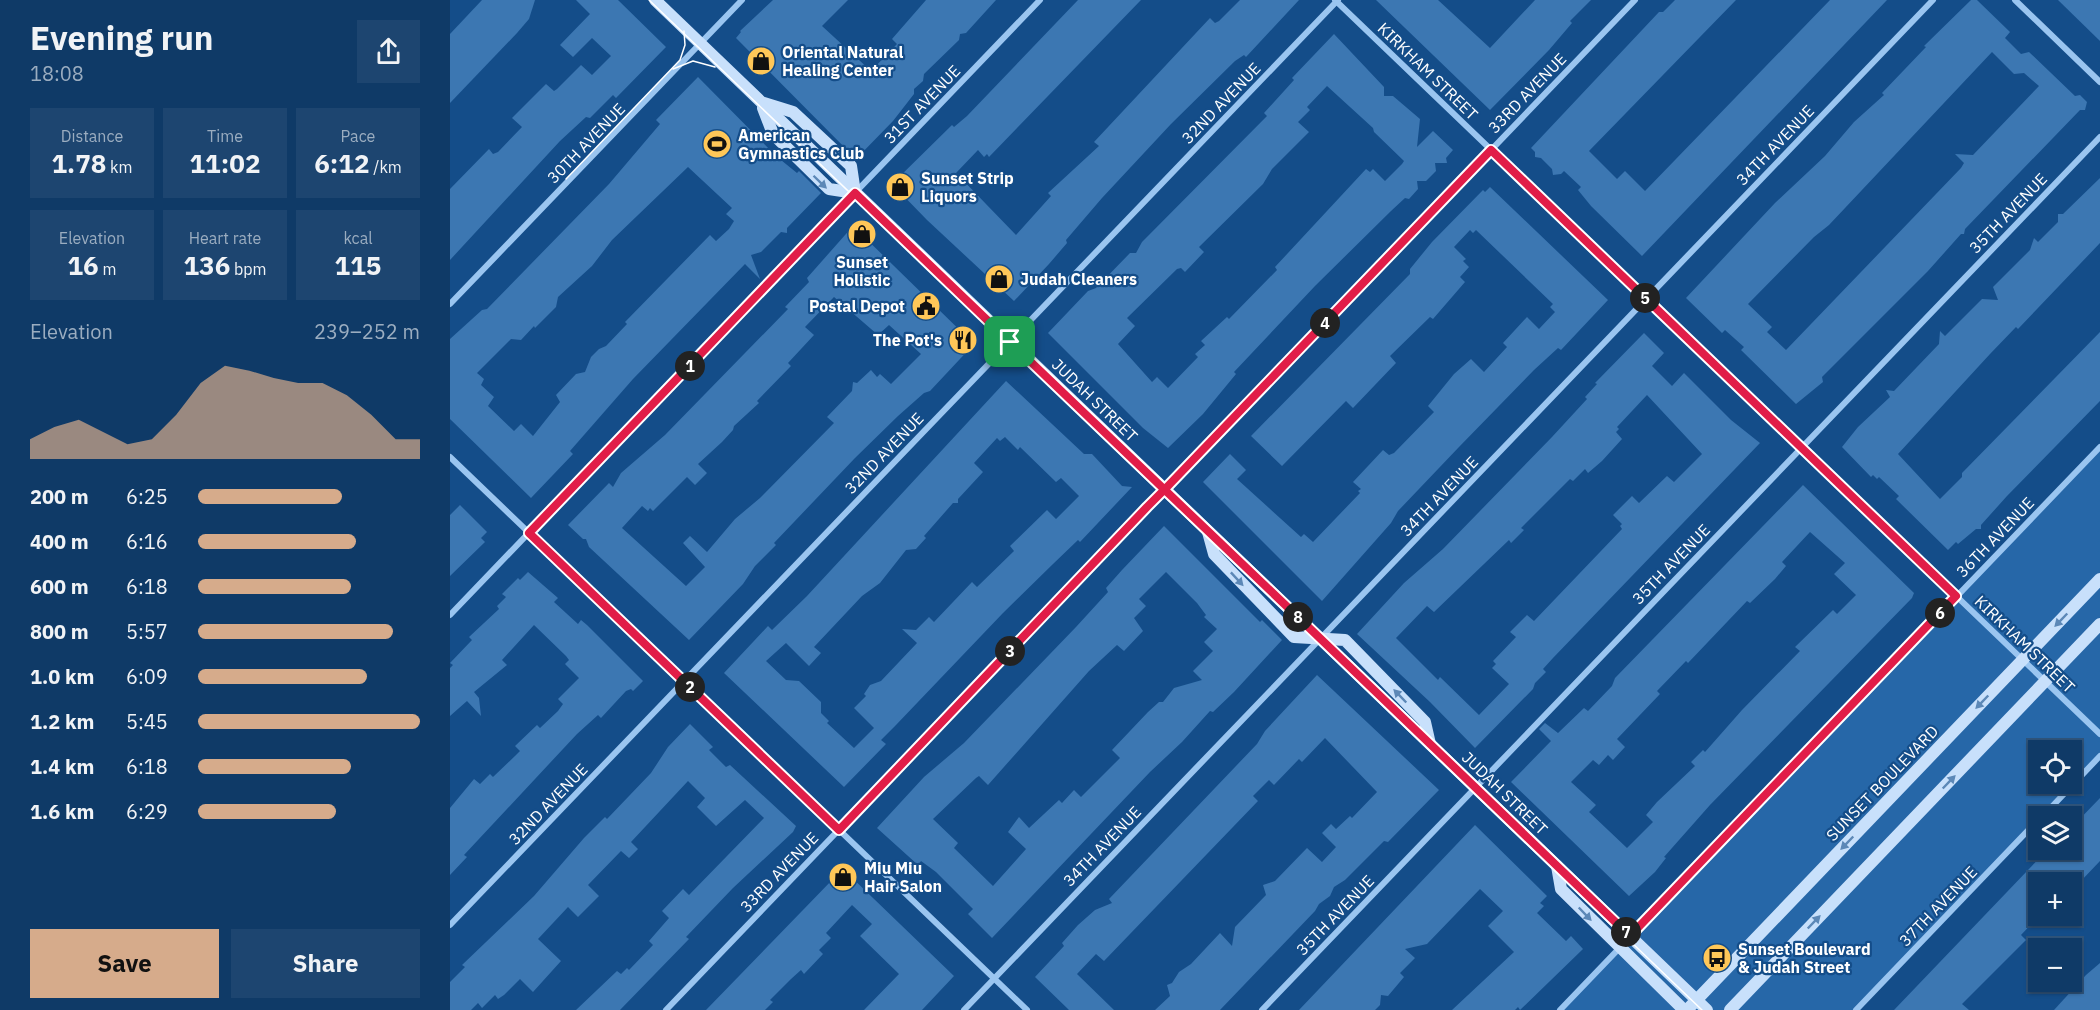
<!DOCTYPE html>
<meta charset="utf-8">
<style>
:root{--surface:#0f3a67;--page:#1d4570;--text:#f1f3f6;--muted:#9badc0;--line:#2f547b;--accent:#d6ab8b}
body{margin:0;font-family:"IBM Plex Sans",sans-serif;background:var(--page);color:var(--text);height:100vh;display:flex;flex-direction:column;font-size:22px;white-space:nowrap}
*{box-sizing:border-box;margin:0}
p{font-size:20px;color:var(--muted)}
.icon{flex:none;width:33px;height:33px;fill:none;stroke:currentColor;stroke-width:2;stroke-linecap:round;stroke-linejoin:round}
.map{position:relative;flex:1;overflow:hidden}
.details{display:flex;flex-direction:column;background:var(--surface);width:450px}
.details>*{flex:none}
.tools{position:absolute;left:1578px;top:740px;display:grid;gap:12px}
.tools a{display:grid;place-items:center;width:54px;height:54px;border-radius:0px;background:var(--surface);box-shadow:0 2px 4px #0004,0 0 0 2px var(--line);font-size:30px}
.pin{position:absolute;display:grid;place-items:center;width:51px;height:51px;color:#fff;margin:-26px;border-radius:12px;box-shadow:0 3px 9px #0006}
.km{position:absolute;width:30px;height:30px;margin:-15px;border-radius:50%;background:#222;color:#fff;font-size:16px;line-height:30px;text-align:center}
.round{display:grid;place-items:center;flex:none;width:63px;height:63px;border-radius:0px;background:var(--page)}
.headline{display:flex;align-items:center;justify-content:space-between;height:102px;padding:0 30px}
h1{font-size:33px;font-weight:700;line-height:45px}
.metrics{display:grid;grid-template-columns:repeat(3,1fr);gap:9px;height:102px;padding:6px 30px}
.metrics div{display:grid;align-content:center;border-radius:0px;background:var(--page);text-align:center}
.metrics b{font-size:26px;font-weight:700}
.metrics small{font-size:16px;font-weight:400}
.metrics p{font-size:16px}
.chart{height:168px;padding:12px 30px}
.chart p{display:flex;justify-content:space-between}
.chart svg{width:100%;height:108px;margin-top:6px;fill:var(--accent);opacity:.7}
.button{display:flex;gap:12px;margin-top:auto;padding:12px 30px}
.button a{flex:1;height:69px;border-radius:0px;background:var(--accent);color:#111;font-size:24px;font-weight:700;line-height:69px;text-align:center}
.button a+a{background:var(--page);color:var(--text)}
ul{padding:0 30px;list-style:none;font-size:20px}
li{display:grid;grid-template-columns:96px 72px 1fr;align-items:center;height:45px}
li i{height:15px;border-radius:8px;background:var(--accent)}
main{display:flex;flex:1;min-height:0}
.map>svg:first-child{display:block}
</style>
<main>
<section class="details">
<div class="headline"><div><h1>Evening run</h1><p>18:08</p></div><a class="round"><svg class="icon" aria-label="share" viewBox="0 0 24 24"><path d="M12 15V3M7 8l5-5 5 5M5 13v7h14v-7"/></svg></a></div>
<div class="metrics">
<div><p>Distance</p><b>1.78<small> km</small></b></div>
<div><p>Time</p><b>11:02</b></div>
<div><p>Pace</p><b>6:12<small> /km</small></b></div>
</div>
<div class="metrics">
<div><p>Elevation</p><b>16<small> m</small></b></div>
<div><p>Heart rate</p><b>136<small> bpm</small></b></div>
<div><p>kcal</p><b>115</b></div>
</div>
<div class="chart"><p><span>Elevation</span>239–252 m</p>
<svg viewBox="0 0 160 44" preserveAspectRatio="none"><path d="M0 44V36L10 31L20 28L30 33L40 38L50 36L60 26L70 13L80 6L90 8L100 11L110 13L120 13L130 18L140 26L150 36L160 36V44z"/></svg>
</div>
<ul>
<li><b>200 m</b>6:25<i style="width:65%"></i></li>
<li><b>400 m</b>6:16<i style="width:71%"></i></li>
<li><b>600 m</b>6:18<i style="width:69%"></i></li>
<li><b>800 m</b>5:57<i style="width:88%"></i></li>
<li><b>1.0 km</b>6:09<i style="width:76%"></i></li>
<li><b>1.2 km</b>5:45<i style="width:100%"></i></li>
<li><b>1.4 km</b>6:18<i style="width:69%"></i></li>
<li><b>1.6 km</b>6:29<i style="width:62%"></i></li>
</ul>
<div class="button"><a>Save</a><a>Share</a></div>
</section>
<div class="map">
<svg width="1650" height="1010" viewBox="0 0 1650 1010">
<rect width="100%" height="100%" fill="#144d89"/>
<path fill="#2667a8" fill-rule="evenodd" d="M1650,447v309l-57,60h-5v4l-181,190h-297zM1588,750h34v33h-34z"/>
<g fill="#3c77b2" fill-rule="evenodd">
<polygon points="32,0 85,0 79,19 67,33 0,103 0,34"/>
<polygon points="126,0 168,0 216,47 166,98 163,95 140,118 136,117 110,141 0,260 0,189 39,149 43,154 48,152 72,127 62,118 96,84 104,91 107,89 131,65 142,75 161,56 142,38 123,57 110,45 140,14"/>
<polygon points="323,0 398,0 372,26 421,71 447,44 442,39 476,0 546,0 516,33 510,34 509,40 474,74 473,81 464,89 464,94 443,121 406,159 286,38 291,32 290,31"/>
<polygon points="628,0 691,0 539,157 537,154 534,157 528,150 506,173 566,235 601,196 598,193 649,146 644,142 760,18 765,23 769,21 790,0 849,0 796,57 794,55 785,61 721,124 652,198 616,240 617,243 599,264 564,301 477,220 442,184 502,125 504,127 517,116"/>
<polygon points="926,0 988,0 1040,48 1085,0 1141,0 1120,21 1122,23 1099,50 1040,110"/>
<polygon points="1225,0 1286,0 1139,151 1167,179 1175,171 1195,191 1380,0 1437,0 1192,256 1141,206 1128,190 1131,187 1114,171 1111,174 1103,175 1102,169 1091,158 1085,157 1085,152 1081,148 1209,12 1213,12"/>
<path d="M1521,0h6l33,32 -5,6 16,16 8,-2 46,44 5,-1 7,7 -2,8h-5l-115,119 -1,5h-3l-33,37 -106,106 1,5 -27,22 -55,-54 3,-3 -19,-17 -3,3 -36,-35 89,-95 50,-47 29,-34 30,-27 -2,-2 44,-46 -2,-1zM1542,52l22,22 10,-1 15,13 -66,69 -18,-1 9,9 -3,5 -175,182 -19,-18 5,-5 -24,-23 66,-67 15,-12z"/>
<polygon points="1608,0 1650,0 1650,41"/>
<path d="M884,34l50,53v9h9l27,23 -3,28 16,-16 20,19 -7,8 1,5h-12l1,8 -10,10h-9l1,8 -9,10 -4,-1 -14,13 -76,75 -81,86 2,2 -33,40 -35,34 -25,-20 -95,-95 40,-42 8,-3 34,-35h6l6,-11 125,-126 -3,-3 30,-33 -2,-2zM877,86l46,42 1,4 30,29 -2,3 -17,17 -12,-12 -3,3 -4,-3 -91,98 2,3 -48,49 -2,-2 -26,24 4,4 -10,9 3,3 -30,31 -11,-11 -5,5 -34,-38 17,-18 -8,-8 50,-49 4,-1 4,4 19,-20 -5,-5 64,-63 9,-15 37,-37 -11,-10 12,-12 -3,-3z"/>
<path d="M248,77l78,79 21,17 2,-2 22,22 -34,35v5l-6,-1 -20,20 -10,3 9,24 -15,-15 -112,115 -63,72 3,3 -42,44 -81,-79v-80l32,-29 5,-1 122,-125 51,-60 -4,-4zM238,167l44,41 -6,6 8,7 -5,8 -13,12 -6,-6 -85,87 2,2 -21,22 -7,3 -8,8 -6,15 -9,2 -20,21 4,7 -27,34 -12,-12 -7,7 -26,-25 6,-9 -13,-12 3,-6 -7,-6 34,-34 10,1 13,-14 1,2 21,-21 2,-10 34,-31 20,-26z"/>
<polygon points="1650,178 1650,243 1568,329 1566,327 1540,354 1448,454 1490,499 1512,477 1512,473 1650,332 1650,401 1557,496 1531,525 1531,529 1526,529 1508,544 1506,542 1498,550 1446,499 1449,496 1429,477 1427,479 1423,475 1421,477 1392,447 1408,427 1440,397 1436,390 1444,391 1489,344 1490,331 1495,336 1532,299 1548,300 1543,287 1580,250 1584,238 1588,242 1608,222 1608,214 1613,214"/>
<polygon points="1040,187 1158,300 1111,350 1108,348 1084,370 1009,447 948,511 941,523 872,601 753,482 780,454 796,470 787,479 851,537 854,534 863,542 910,493 908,491 911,489 903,482 933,450 939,455 944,453 984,412 978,406 1004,374 1021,359 1034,372 1057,347 1053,343 1077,317 1089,329 1105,312 1100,307 1103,304 1026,230 1023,233 1020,230 1004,247 1016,259 1013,261 1019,267 1010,277 1015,282 983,319 980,317 940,356 946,363 903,408 896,401 832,466 801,436 960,274 960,269 982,242 1033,190 1035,192"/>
<path d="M403,226l121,118 -44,47 -6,2 -26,23 -43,42 -81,85 2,2 -21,21 -12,18 -54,56 -100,-93 -3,-8h-3l-15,-14 41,-42 4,4 8,-14 44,-38 123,-126 -3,-2 24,-25 -2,-4zM384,297l44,38 11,-10 32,29 -30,30 -11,-10 -3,3 -6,-7 -14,13 -4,-1 -1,9 -25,26 7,6 -74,75 -25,21 -28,33 -17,-16 -7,7 22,24 -19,19 -64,-58 20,-22 6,5 2,-3 3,3 34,-34 8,8 12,-12 -9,-9 24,-22 11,-12 1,-4 25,-23 -2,-2 34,-35 -3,-3 26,-28 -9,-8z"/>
<path d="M1194,333l20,20 -12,13 20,20 12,-13 47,47 29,23 -207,215 -10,11 3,3 -11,11 -2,6 -58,59 -45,-46 -73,-68 47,-51 39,-34 109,-112 35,-38 -2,-2 12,-13 -2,-1zM1197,395l55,59 -28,28 -7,-6 -28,27 -7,-7 -19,19 9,9 -2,2 2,3 -88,92 -7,-6 -17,17 6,5 -23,24 3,3 -4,4 17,16 -30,31 -39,-38 -2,3 -42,-42 31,-32 7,6 75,-72 2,3 13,-13 -3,-2 49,-49 3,2 12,-12 3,4 14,-12 20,-22 -6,-7 3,-3 -2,-2z"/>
<path d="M556,381l78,73h8l30,32 10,1 -52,55 -2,-2 -25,24 -50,49 -107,112 -15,15 5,4 -42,43 -120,-114 44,-47 4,4 35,-34zM555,437l13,13 2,-3 36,35 5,-4 18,18 -23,23 -9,-9 -37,36 4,5 -37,36 -5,-5 -38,40 -5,-5 -13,13 -14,-1 15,14 -36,38 -11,4 -6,9 2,2 -12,12 20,20 -20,20 -27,-25 2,-2 -8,-8v-11l-22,-21 -13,-1 -20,-19 20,-18 23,23 12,-13 -7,-6 48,-51 18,-13 26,-33 10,-1 10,-11 -2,-2 29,-33h5v-4l25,-27 -9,-9 23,-25 3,3z"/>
<path d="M1353,485l111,108 -2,5 -202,207 -46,52 2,1 -11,14 -26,24 -118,-114 40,-41 -12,-12 6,-6 13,10 26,-25 4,3 24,-25 3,-8zM1360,532l35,31 -11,11 22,21 -19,19 -4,-4 -38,37 5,4 -58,59 -37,42 -2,-2 -12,12 4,4 -38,36 -11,13 7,7 -26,26 -38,-36 7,-7 -25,-23 22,-22 6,5 9,-10 5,5 12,-13 -8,-8 43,-45 -3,-3 29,-30 2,2 59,-62 3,2 25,-24 11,-13 -4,-4z"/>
<polygon points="10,505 37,532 31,538 35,542 0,576 0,515"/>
<path d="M714,526l96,96 2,-2 20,20 -48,52 -21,20 -3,-1 -28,31 -32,30 -158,166 -24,-24 5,-5 -37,-37 -15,-11 -3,4 -41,-37 47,-51 40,-34 112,-116 32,-35 -2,-4 16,-18zM716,572l31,31 9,12 -2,2 13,12 -13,13 9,9 -20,20 9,9 -28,8 -11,14h-4l-11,10 -36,38 8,8 -39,39 -7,-7 -12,13 -3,-3 -30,28 -10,-11 -11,15 18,17 -33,37 -39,-38 4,-5 -25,-24 43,-41 3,-2 9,9 101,-114 28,-26 7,6 19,-20 -9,-13 12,-12 -7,-7z"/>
<polygon points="78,572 108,598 104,602 128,624 131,620 137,625 193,681 183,691 181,689 176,691 151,718 148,715 127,734 14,855 17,857 0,875 0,808 24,779 30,784 40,774 43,777 66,755 70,751 65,746 87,725 90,728 108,711 113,704 108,699 129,678 115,664 119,660 116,656 84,625 52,660 57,665 24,692 29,698 31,716 17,701 0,716 0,668 3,665 0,663 22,640 19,637 49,609 47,606 56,597 52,594 68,578 70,580"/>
<polygon points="867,675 989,790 938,842 934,841 895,880 884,887 880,896 869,904 865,911 770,1010 705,1010 720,996 717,985 722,983 729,972 741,964 770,933 782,946 785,927 816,895 813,885 825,881 857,848 872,862 886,847 872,833 881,824 886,829 900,816 902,818 927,792 875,738 852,762 849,759 824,785 819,780 803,796 808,801 654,961 646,954 627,974 664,1010 619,1010 585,977 614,946 612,943 628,925 645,910 662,903 659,899 807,744 815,731"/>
<polygon points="240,724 263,747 259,750 276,767 280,765 346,826 343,832 283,888 236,937 239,939 170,1010 126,1010 167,971 171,974 177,968 179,970 203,945 199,941 219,918 212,911 233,889 239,895 314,818 295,800 266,826 247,807 255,798 238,781 181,842 188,849 179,858 171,851 138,885 149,896 128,917 118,907 88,939 111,961 83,992 70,979 54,995 48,999 45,995 32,1008 28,1003 21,1010 0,1010 0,982 15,967 12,965 84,896 134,838 155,817 157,819 201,773 218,747"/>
<polygon points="1650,798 1650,861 1630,882 1588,882 1588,917 1571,935 1576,940 1512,1004 1519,1010 1444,1010 1598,849 1622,849 1622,827"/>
<polygon points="1025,825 1097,896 1090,903 1094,906 1087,913 1116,941 1121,936 1133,949 1070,1010 1068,1007 1065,1010 1002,1010 1064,952 1038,926 1053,911 1030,889 977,944 955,949 965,958 950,973 954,977 938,996 931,995 930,1005 925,1010 849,1010"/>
<polygon points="396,872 504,976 472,1010 414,1010 449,974 410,936 422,924 402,905 376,933 381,938 369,950 373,954 354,974 351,970 341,979 320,1000 323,1002 315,1010 256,1010 384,878"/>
<polygon points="1650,963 1650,1010 1604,1010 1636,975"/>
</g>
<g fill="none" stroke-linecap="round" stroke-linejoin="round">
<g stroke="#9ac5f0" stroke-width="6">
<polyline points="885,0 1650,734"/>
<polyline points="1565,0 1650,82"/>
<polyline points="0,304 292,0"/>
<polyline points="0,457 577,1010"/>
<polyline points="0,615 590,0"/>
<polyline points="1593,816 1650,756"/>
<polyline points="0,925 888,0"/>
<polyline points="216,1010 1185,0"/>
<polyline points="514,1010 1483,0"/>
<polyline points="812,1010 1650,137"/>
<polyline points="1110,1010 1650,447"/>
<polyline points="1406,1010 1588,820"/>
</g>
<g stroke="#c8e0fb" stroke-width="12">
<polyline points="205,0 1257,1010"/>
<polyline points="314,103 343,112 401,166 405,193"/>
<polyline points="313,108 323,134 379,189 405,193"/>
<polyline points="758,532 764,554 844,637 895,640 975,722 980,744"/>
<polyline points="1107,866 1111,889 1234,1010"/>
<polyline points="1237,1010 1650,579"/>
<polyline points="1280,1010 1650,624"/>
</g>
<g stroke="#fff" stroke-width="1.5">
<polyline points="199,0 1252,1010"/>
<polyline points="223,69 243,61 265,67"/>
<polyline points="116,179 230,60 235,45 234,31"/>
</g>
</g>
<defs><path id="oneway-solid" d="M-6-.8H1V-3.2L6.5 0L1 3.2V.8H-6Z" transform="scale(1.5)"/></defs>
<g fill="#5c88b7">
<use href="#oneway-solid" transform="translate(370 182) rotate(44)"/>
<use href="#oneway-solid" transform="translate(787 579) rotate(47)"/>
<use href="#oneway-solid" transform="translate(1611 620) rotate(134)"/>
<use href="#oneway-solid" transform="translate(950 696) rotate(-134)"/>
<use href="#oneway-solid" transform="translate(1532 702) rotate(134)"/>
<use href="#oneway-solid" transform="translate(1499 782) rotate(-46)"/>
<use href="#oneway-solid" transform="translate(1397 843) rotate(134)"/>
<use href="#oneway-solid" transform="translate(1135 914) rotate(46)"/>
<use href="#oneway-solid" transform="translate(1364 922) rotate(-46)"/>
</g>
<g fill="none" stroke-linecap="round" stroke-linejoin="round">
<g stroke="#fff" stroke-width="12">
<path id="route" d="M560,342l-155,-149 -326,340 310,297 308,-323c7,-7 13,-13 20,-20l324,-337 465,446 -326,340 -329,-316c-97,-93 -194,-186 -291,-278"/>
</g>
<use href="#route" stroke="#e11d48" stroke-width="8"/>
</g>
<defs>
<g id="shop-disc" transform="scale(1.5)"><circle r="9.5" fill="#ffc758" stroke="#144d89"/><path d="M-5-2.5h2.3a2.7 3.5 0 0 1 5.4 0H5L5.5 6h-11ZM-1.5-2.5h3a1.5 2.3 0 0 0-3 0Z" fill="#111"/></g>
<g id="stadium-disc" transform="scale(1.5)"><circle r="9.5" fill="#ffc758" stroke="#144d89"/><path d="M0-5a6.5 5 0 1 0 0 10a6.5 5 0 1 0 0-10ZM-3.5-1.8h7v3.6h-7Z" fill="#111"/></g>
<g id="civic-disc" transform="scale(1.5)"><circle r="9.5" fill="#ffc758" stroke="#144d89"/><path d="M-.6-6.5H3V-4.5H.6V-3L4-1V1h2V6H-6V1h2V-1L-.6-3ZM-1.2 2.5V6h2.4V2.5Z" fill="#111"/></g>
<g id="restaurant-disc" transform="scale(1.5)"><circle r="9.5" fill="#ffc758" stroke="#144d89"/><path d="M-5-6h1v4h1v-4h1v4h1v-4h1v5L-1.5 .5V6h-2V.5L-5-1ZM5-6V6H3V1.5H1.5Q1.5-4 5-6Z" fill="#111"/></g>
<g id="bus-disc" transform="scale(1.5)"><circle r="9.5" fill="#ffc758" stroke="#144d89"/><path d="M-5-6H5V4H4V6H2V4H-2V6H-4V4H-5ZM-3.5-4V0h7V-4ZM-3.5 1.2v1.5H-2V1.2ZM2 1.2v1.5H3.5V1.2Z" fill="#111"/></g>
</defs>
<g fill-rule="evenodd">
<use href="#shop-disc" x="311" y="61"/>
<use href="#stadium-disc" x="267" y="144"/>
<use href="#shop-disc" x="450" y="187"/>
<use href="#shop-disc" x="412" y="234"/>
<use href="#shop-disc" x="549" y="279"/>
<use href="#civic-disc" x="476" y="306"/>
<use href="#restaurant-disc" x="513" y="340"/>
<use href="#shop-disc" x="393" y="877"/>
<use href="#bus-disc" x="1267" y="958"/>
</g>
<g text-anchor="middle" stroke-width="4.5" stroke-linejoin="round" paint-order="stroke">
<g font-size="16" font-weight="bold" fill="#fff" stroke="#144d89" text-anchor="start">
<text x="332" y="58">Oriental Natural<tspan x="332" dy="18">Healing Center</tspan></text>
<text x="288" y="141">American<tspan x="288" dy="18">Gymnastics Club</tspan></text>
<text x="471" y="184">Sunset Strip<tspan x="471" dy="18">Liquors</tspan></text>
<text x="412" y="268" text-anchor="middle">Sunset<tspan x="412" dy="18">Holistic</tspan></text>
<text x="570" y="285">Judah Cleaners</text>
<text x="455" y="312" text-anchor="end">Postal Depot</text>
<text x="492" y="346" text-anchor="end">The Pot's</text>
<text x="414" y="874">Miu Miu<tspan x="414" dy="18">Hair Salon</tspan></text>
<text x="1288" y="955">Sunset Boulevard<tspan x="1288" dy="18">&amp; Judah Street</tspan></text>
</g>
<g font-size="16" fill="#fff" stroke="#144d89">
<text transform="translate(978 71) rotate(44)" y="6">KIRKHAM STREET</text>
<text transform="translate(1077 93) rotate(-46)" y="6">33RD AVENUE</text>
<text transform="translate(771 103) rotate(-46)" y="6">32ND AVENUE</text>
<text transform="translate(472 104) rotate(-46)" y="6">31ST AVENUE</text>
<text transform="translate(136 143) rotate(-46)" y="6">30TH AVENUE</text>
<text transform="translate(1325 145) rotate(-46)" y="6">34TH AVENUE</text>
<text transform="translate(1558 213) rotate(-46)" y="6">35TH AVENUE</text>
<text transform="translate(645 400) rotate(44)" y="6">JUDAH STREET</text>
<text transform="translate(434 453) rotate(-46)" y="6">32ND AVENUE</text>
<text transform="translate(989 496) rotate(-46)" y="6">34TH AVENUE</text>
<text transform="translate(1545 537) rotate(-46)" y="6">36TH AVENUE</text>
<text transform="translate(1221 564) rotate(-46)" y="6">35TH AVENUE</text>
<text transform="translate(1575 644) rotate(44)" y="6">KIRKHAM STREET</text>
<text transform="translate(1432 783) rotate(-46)" y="6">SUNSET BOULEVARD</text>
<text transform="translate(1055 793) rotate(44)" y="6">JUDAH STREET</text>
<text transform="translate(98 804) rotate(-46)" y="6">32ND AVENUE</text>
<text transform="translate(652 846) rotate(-46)" y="6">34TH AVENUE</text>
<text transform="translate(329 872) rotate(-46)" y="6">33RD AVENUE</text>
<text transform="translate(1488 906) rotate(-46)" y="6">37TH AVENUE</text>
<text transform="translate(885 915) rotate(-46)" y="6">35TH AVENUE</text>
</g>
</g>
</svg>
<div class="tools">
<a><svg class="icon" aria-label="locate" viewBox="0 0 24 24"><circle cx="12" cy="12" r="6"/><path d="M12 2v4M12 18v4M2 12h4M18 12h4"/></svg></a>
<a><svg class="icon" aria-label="layers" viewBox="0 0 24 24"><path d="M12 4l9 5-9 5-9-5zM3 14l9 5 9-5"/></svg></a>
<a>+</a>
<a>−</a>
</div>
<div class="pin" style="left:560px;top:342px;background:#1e9e55"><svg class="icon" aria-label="arrive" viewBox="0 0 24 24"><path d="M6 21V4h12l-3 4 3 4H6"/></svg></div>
<b class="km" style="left:240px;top:366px">1</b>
<b class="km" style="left:240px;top:687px">2</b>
<b class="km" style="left:560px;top:651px">3</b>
<b class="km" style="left:875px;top:323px">4</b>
<b class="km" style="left:1195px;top:298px">5</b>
<b class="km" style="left:1490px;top:613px">6</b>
<b class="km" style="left:1176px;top:932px">7</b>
<b class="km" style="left:848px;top:617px">8</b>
</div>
</main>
